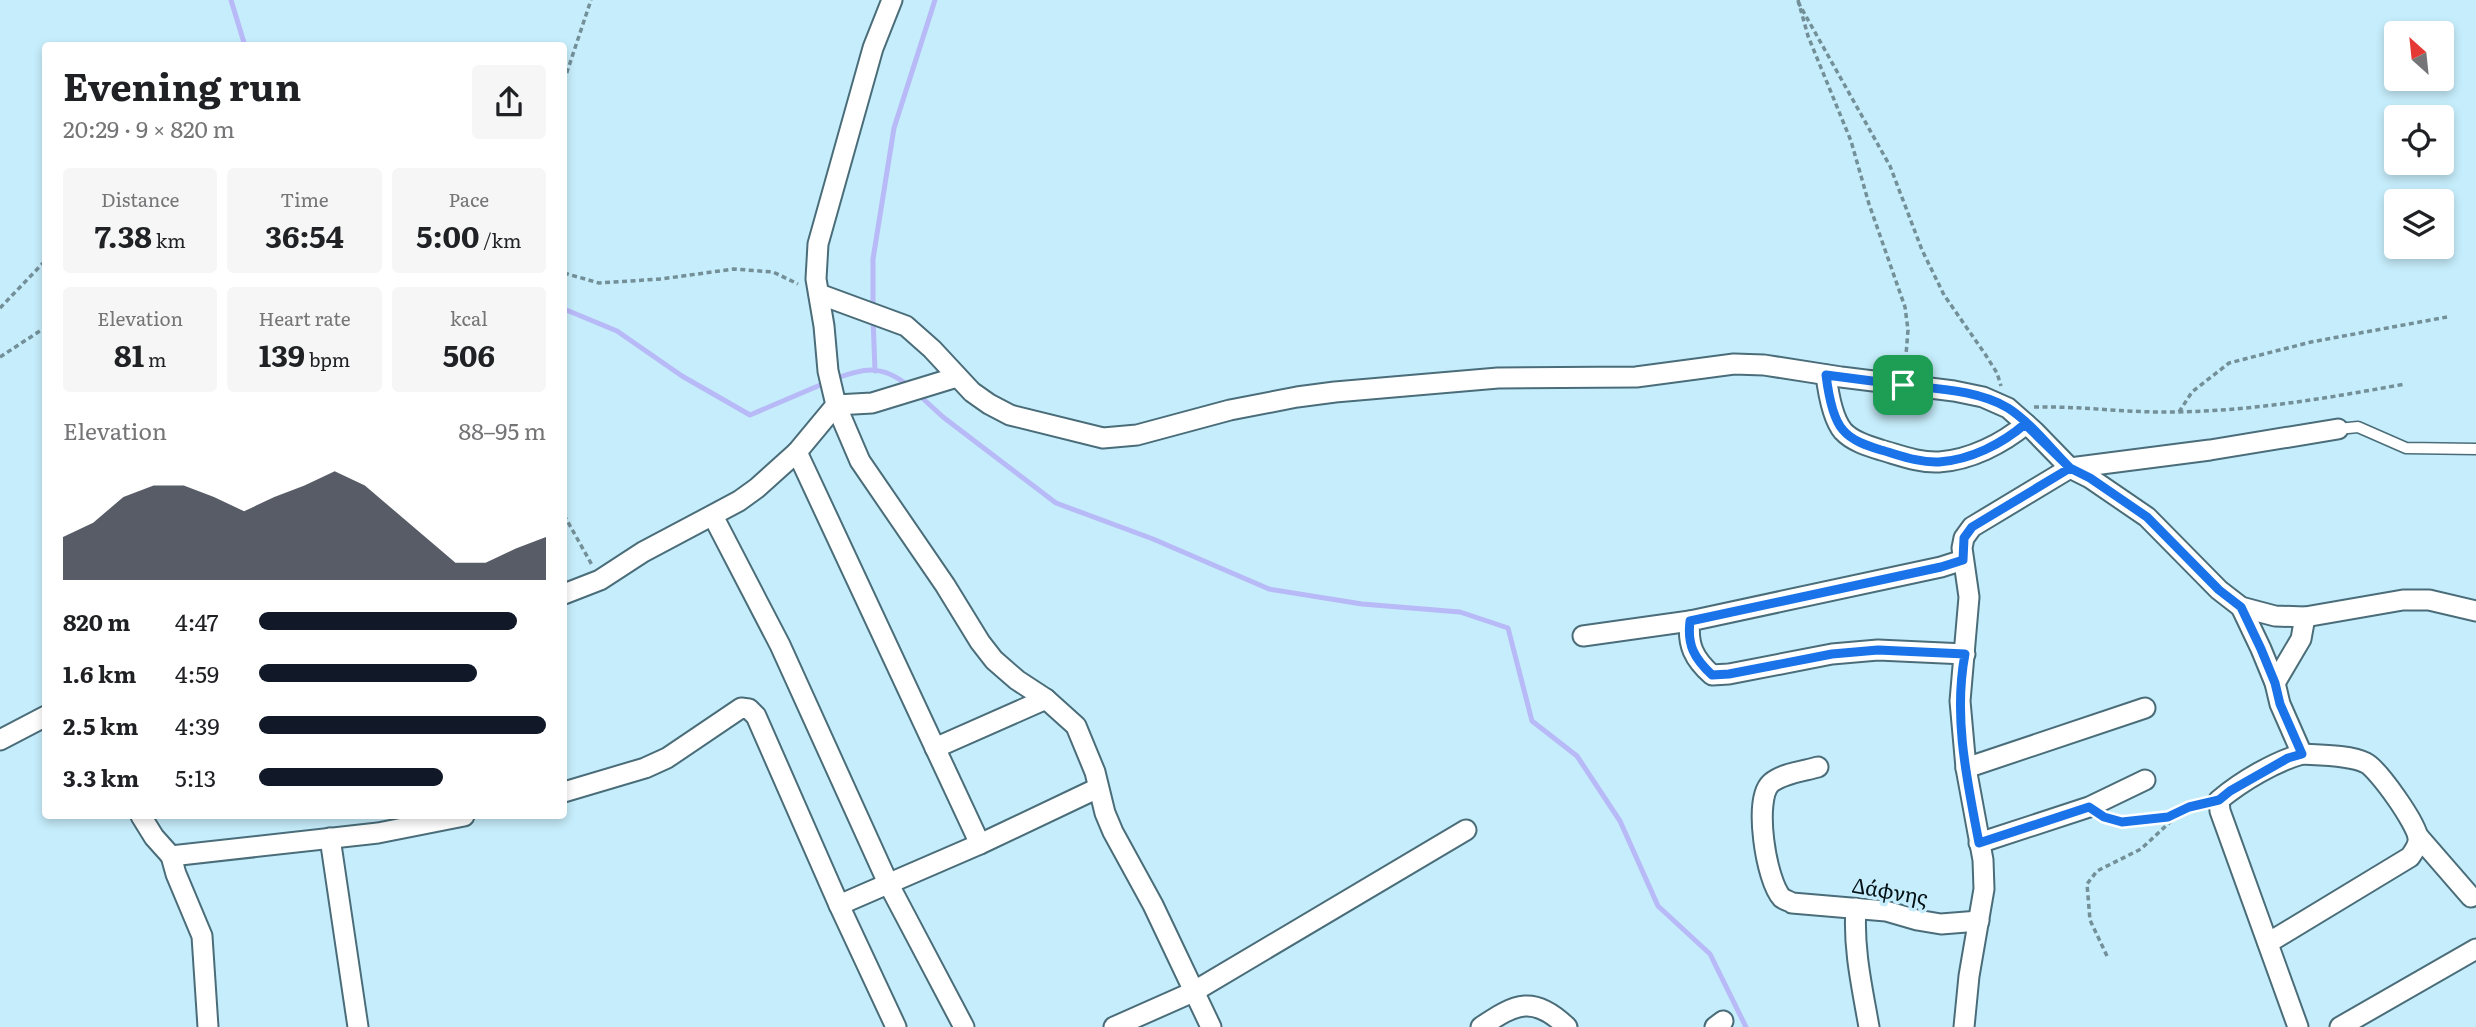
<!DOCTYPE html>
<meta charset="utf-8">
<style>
:root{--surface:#fff;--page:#f6f6f6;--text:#202124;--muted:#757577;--accent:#111827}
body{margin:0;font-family:Literata,serif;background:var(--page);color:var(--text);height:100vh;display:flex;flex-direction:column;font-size:26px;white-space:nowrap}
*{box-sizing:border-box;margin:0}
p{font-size:23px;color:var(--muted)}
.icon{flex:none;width:38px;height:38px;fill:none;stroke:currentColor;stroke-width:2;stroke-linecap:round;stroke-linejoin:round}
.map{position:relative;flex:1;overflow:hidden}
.drawer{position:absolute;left:42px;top:42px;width:525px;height:777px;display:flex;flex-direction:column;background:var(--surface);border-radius:7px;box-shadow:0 4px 10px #0003}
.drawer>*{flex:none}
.needle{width:46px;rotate:333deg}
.controls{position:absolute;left:2384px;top:21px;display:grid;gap:14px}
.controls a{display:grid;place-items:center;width:70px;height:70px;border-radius:7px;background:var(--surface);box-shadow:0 4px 10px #0003;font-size:35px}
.pin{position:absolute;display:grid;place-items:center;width:60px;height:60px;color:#fff;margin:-30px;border-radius:14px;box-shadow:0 4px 10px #0006}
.round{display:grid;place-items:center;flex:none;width:74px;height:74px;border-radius:7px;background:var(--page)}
.head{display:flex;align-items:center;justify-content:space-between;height:119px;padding:0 21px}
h1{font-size:38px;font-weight:700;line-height:52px}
.figures{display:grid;grid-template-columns:repeat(3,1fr);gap:10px;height:119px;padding:7px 21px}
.figures div{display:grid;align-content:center;border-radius:7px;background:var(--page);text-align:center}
.figures b{font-size:30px;font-weight:700}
.figures small{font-size:19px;font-weight:400}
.figures p{font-size:19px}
.chart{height:196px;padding:14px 21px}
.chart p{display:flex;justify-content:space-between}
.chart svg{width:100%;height:126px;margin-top:7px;fill:var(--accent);opacity:.7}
ul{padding:0 21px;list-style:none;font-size:23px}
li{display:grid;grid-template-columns:112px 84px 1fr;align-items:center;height:52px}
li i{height:18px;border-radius:9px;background:var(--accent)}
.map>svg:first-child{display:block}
</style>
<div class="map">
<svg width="2476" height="1027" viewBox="0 0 2476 1027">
<rect width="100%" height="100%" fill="#c6edfb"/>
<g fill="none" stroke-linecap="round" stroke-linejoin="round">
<g stroke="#b8b9f7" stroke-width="5">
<polyline points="231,0 245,46"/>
<polyline points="873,308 873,259 894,128 935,0"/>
<polyline points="564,309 617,331 682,376 750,415 825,383"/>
<polyline points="873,318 875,371"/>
<path d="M834,379c32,-11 47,-15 75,7"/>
<polyline points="919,395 943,417 1056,503 1153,539 1269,589 1362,604 1460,612 1508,628 1532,721 1577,756 1620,821 1658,906 1710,954 1746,1027"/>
</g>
<g stroke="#4a6d79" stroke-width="13">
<polyline id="service" points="2338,429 2358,427 2406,448 2476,449"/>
</g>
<g stroke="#4a6d79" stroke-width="23">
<g id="minor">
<polyline points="819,294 906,326 932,349 972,392 989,404 1010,415 1103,438 1137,435 1230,410 1297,397 1335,392 1498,378 1636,377 1734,364 1764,365 1841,377 1954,391 1983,397 2008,408 2034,431 2070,468 2090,478 2147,517 2219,590 2241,607 2275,616 2305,617 2403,600 2429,600 2476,611"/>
<path d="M1826,375c2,16 6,43 17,56 9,10 25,15 38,19 18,5 38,13 58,12 31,-2 63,-18 87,-38"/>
<polyline points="957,377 872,403 836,405 860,461 945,585 980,642 994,660 1017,680 1046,699 1076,726 1095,772 1105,813 1113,832 1153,905 1211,1027"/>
<polyline points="797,452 980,844"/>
<polyline points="713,516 780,645 888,883 964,1027"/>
<path d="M1963,560l-22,7 -251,54c-3,24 4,38 22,54l17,-1 103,-20 46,-4 87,4"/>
<polyline points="564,594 600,580 643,552 739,501 757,488 797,452 836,405 828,371 824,326 816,279 818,244 873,48 892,0"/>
<path d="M2241,607l20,42 14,34 5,21 22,50c-28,8 -60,27 -83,46l1,11 78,216"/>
<polyline points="1583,636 1690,621"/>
<polyline points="2275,683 2301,639 2305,617"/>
<polyline points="0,740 46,716"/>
<polyline points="935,748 1046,699"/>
<path d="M1818,767c-14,4 -35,6 -47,16 -18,16 -5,98 11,115 1,1 9,4 10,5l94,8 31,9 24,4 38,-3"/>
<polyline points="1966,768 2145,708"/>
<polyline points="564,792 645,768 667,758 741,708 749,709 756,716 839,905 896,1027"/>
<polyline points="141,816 154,837 171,856 378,833 464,816"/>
<polyline points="2418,836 2471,897"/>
<polyline points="330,838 358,1027"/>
<polyline points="1979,843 2089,807 2145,780"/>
<polyline points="171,856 176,874 202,936 208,1027"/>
<polyline points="839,905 980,844 1098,788"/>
<path d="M1856,908c-3,40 6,79 13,119"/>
<path d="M2268,943l142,-86c4,-6 9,-12 8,-19 -1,-14 -40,-69 -52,-75 -15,-8 -47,-8 -64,-9"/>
<polyline points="1114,1027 1193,992 1466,830"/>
<path d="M1481,1027c35,-24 53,-32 86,0"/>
<polyline points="1715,1027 1723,1021"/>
<polyline points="1964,1027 1969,976 1984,889 1983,860 1966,768 1960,701 1969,597 1962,548 1964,538 1972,527 2070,468 2210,450 2338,429"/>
<polyline points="2340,1027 2476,949"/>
</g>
</g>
<g stroke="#738f98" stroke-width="3.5" stroke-dasharray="5 3.5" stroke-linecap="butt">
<polyline points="1798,0 1808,36 1851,141 1869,204 1905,307 1908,330 1905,367"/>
<polyline points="1798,2 1890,166 1922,250 1944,295 1985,354 1997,373 2001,386"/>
<polyline points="564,81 591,0"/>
<polyline points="564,273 599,283 661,279 734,269 773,272 798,284"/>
<polyline points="0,308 46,260"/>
<polyline points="0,357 46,327"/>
<path d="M2034,407c47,-1 94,6 140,5 78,-1 154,-14 231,-28"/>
<polyline points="2179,412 2192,392 2229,363 2311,342 2447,317"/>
<polyline points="564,515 592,565"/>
<polyline points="2108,819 2122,823 2168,817 2202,804"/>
<polyline points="2107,956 2090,920 2087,884 2097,871 2141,849 2183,810"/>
</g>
<use href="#service" stroke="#fff" stroke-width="10"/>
<use href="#minor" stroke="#fff" stroke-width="19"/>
</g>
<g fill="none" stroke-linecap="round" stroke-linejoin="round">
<g stroke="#fff" stroke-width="14">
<path id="route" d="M1903,385c34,4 75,5 105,23 22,14 43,41 62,60l-98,59 -8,11 -1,22 -22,7 -251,54c-3,24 4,37 22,54l17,-1 103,-20 46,-4 87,4c-12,63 2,126 14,189l110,-36 15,10 18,5 46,-5 21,-10 30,-7 11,-9 58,-33 14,-4 -22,-50 -5,-21 -14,-34 -20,-42 -22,-17 -72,-73 -57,-39 -20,-10 -45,-44c-23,20 -55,36 -86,38 -20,1 -40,-7 -58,-12 -13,-4 -29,-9 -38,-20 -11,-12 -15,-39 -17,-55l77,10"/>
</g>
<use href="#route" stroke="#1a73e8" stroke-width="9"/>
</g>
<g text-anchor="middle" stroke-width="7" stroke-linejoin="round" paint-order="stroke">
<g font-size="21" fill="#041115" stroke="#c6edfb">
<text transform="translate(1890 892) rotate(10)" y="7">Δάφνης</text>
</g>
</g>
</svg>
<div class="controls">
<a><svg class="needle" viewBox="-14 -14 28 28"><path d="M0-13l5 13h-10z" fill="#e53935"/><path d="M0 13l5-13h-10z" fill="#757577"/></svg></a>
<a><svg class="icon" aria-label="locate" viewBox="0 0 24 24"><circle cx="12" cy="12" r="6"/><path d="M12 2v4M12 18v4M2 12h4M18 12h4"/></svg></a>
<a><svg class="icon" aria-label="layers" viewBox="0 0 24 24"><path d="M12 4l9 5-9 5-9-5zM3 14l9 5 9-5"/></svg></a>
</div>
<div class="pin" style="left:1903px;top:385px;background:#1e9e55"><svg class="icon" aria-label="arrive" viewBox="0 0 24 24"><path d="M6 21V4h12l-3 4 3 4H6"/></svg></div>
<section class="drawer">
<div class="head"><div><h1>Evening run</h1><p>20:29 · 9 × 820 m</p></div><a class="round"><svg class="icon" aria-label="share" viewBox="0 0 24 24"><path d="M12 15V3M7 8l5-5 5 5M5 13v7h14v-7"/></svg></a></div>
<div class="figures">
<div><p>Distance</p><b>7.38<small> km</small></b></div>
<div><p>Time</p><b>36:54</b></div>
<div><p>Pace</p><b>5:00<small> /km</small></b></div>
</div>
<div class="figures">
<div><p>Elevation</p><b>81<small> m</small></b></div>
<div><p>Heart rate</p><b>139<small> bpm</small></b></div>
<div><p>kcal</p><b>506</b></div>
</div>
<div class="chart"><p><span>Elevation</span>88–95 m</p>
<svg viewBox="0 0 160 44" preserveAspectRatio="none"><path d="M0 44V29L10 24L20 15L30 11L40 11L50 15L60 20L70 15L80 11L90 6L100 11L110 20L120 29L130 38L140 38L150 33L160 29V44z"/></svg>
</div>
<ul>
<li><b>820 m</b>4:47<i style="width:90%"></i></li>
<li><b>1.6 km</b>4:59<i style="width:76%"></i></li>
<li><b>2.5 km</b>4:39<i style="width:100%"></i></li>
<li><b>3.3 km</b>5:13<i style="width:64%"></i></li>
</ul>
</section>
</div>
